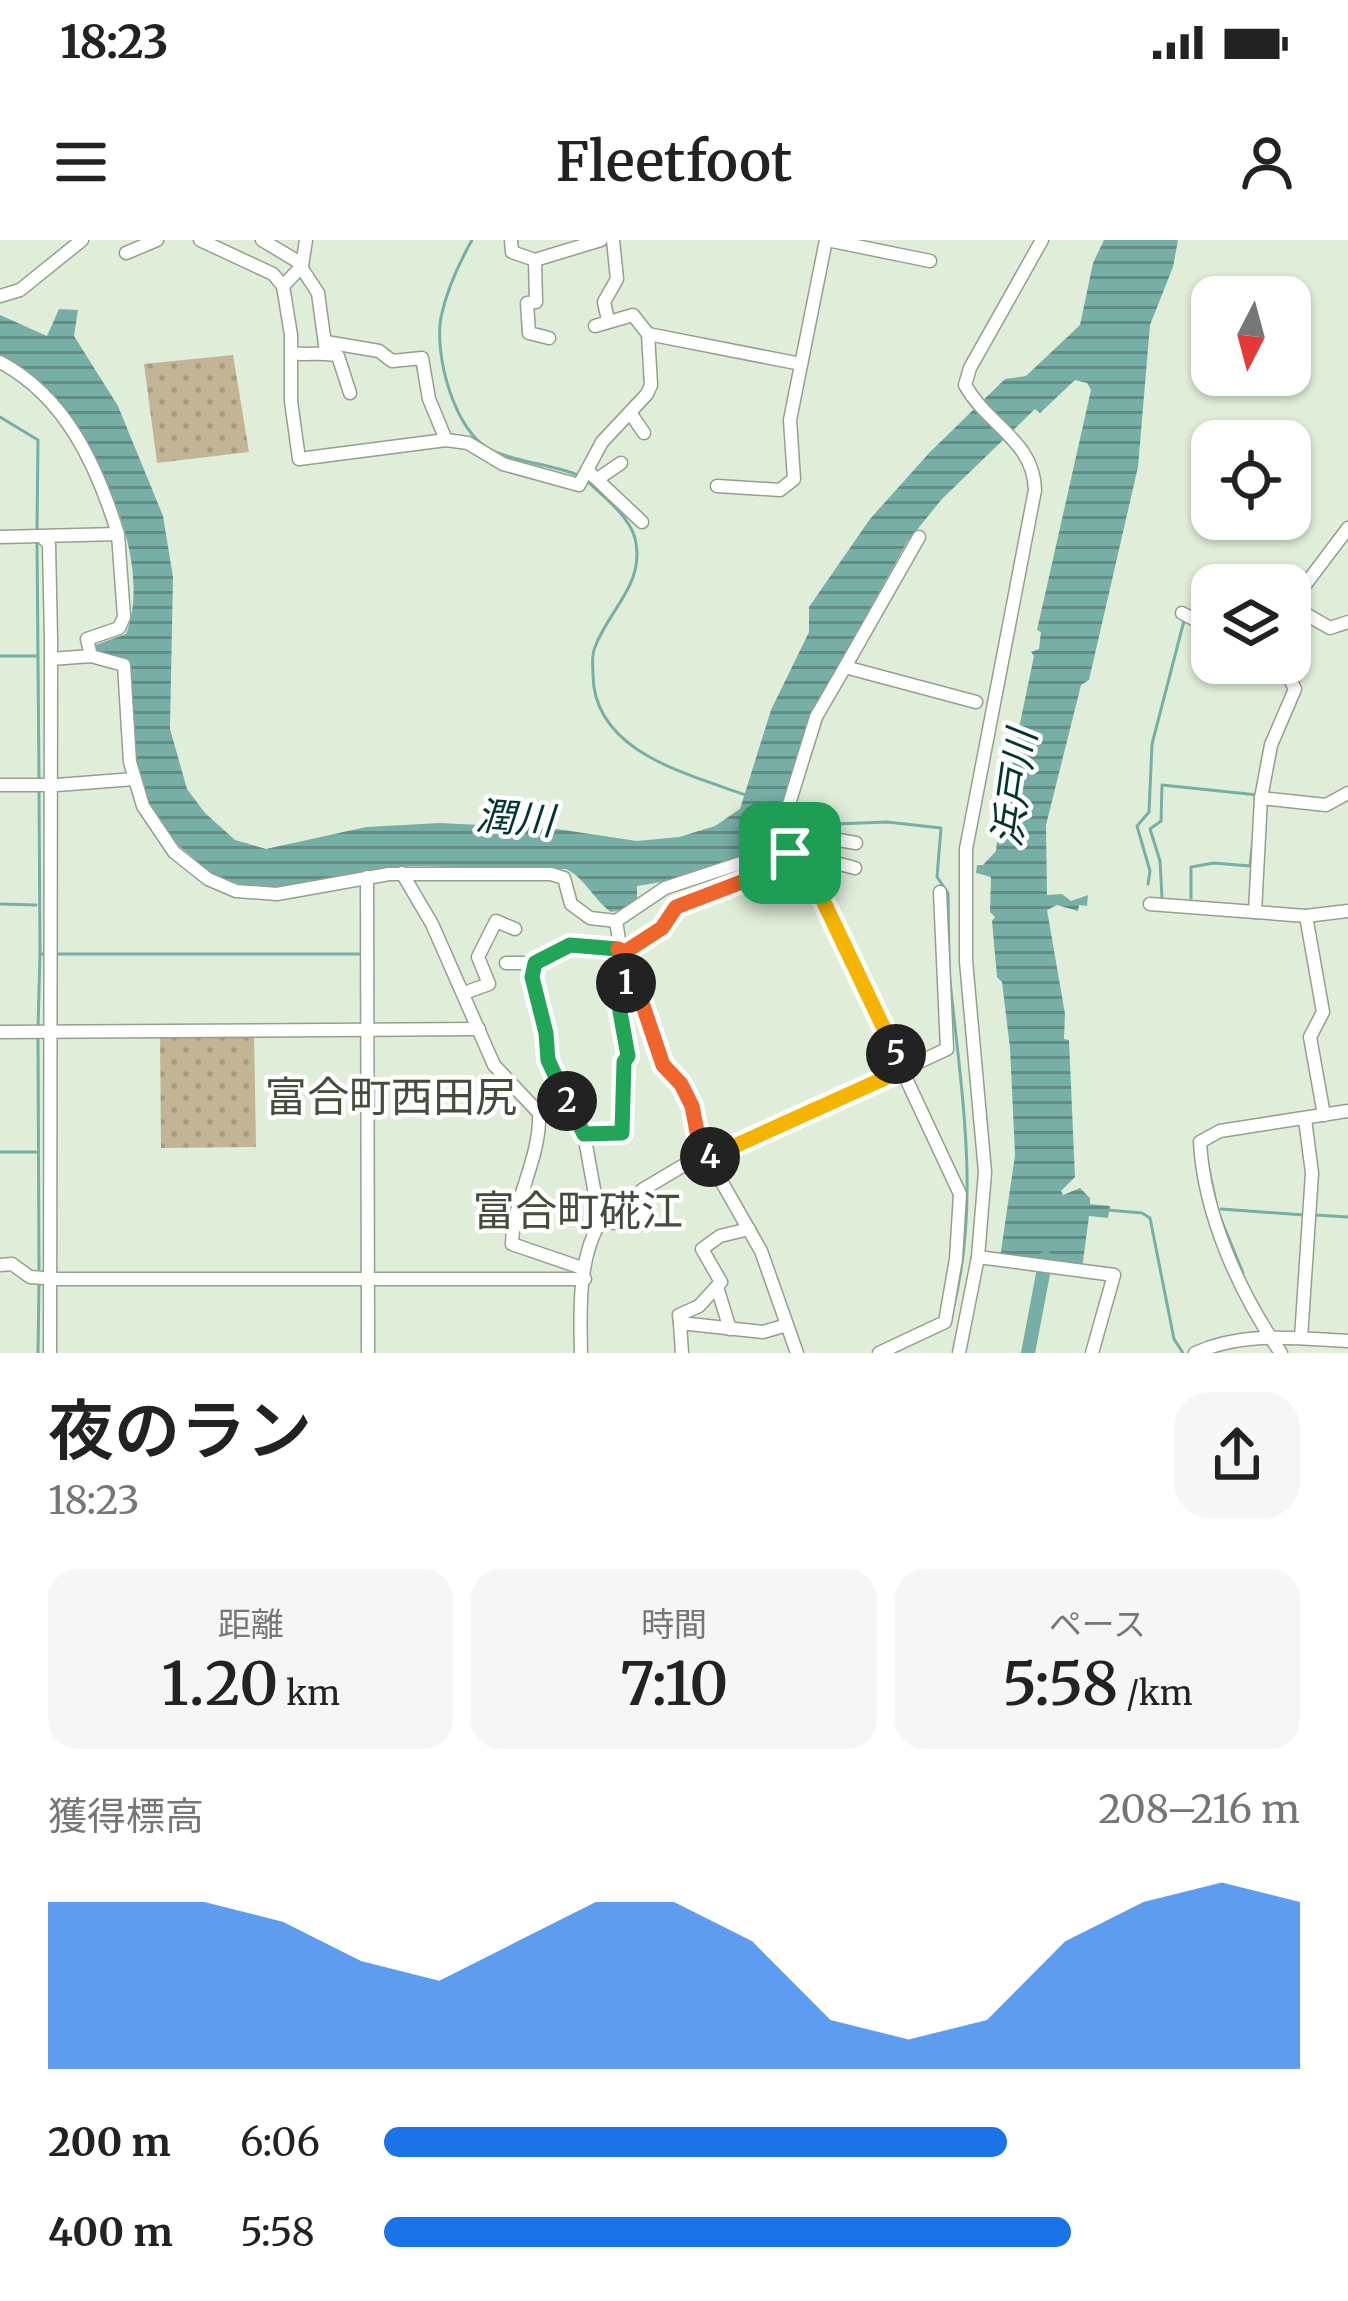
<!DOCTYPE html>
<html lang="ja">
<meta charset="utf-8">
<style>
:root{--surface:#fff;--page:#f6f6f6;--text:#222;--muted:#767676;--accent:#1a73e8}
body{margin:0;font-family:Merriweather,"Noto Sans JP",serif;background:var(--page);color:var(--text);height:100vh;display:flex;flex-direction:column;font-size:45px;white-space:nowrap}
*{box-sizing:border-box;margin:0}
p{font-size:39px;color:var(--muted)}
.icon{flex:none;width:66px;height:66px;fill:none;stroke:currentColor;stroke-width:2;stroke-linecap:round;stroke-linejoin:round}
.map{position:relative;height:1113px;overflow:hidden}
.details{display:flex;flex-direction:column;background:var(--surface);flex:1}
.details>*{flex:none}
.needle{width:78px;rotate:186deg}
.fabs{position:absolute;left:1191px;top:36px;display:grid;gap:24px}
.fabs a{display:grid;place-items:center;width:120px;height:120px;border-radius:24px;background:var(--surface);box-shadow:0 3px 9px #0004;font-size:60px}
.pin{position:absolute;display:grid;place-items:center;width:102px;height:102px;color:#fff;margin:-51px;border-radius:24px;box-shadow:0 6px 18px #0006}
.km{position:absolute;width:60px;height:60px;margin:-30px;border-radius:50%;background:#222;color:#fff;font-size:33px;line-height:60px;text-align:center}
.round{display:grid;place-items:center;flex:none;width:126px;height:126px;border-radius:36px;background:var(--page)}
.overview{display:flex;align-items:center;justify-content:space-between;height:204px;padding:0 48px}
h1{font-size:66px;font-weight:600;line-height:90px}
.metrics{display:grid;grid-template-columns:repeat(3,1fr);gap:18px;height:204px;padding:12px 48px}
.metrics div{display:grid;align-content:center;border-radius:30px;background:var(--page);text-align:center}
.metrics b{font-size:60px;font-weight:600}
.metrics small{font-size:33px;font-weight:400}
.metrics p{font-size:33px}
.chart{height:336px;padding:24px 48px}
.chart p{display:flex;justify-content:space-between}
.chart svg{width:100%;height:216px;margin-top:12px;fill:var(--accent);opacity:.7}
ul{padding:0 48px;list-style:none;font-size:39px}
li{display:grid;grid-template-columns:192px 144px 1fr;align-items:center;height:90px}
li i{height:30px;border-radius:15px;background:var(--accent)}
.status{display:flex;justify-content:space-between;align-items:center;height:84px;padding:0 60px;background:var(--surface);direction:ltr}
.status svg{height:33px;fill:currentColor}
header{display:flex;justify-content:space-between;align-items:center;height:156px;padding:0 48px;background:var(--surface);font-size:54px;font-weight:600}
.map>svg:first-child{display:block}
</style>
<div class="status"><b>18:23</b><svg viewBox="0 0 49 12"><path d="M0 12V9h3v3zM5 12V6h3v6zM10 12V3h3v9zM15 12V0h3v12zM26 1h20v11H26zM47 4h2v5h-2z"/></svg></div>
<header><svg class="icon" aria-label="menu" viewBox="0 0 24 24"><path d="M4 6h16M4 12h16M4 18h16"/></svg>Fleetfoot<svg class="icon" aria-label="person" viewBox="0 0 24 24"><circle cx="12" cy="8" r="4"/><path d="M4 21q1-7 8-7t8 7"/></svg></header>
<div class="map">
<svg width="1348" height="1113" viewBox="0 0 1348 1113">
<defs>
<pattern id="grass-dots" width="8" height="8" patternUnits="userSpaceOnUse" patternTransform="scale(3)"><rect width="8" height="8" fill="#c3b495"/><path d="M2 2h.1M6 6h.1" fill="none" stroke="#a69a7f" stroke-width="1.8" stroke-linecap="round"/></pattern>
<pattern id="water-rules" width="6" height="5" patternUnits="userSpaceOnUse" patternTransform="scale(3)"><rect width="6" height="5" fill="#77afa7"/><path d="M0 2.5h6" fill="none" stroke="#608d86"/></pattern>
</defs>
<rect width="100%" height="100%" fill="#e0eed9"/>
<g fill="url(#grass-dots)">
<polygon points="233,115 249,212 157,223 144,124"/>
<polygon points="254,792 256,907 161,908 160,793"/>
</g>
<path fill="url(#water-rules)" d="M1104,0h74l-5,27 -23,58 -12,142 -49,213 -8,5 -35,140 1,70 15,-1 9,7 17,-6 -1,11 -8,-1 -1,6 -21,-6 -10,5 18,104 -1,25 5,1 6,137 -14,14 2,4 17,-7 10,10v6l20,2 -2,12 -19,-2 -7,53 -82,-11 15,-103 -5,-107 -8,-66 -5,-5 -5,-56 3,-4 -5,-5 1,-35 -15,-4 1,-8h6l13,-14 2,-21 5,-1 12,-82 19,-91 -3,-4 8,-3 2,-17 -4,-2 54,-240 -4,-7 -12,-3 -35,33 -5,-4 -93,90 -35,43 -94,169 -33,105 -15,22 -30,22 -61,20 -37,6v21l-26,5c-18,-13 -25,-33 -45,-43l-155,-3 -155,24 -42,-15 -47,-39 -25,-44 -8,-24 -4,-99 -37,-15 2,-9 31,-11c33,-83 -48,-241 -126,-276v-43l47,21 12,-27 19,1 -4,26 44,70 45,110 10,61 -3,152 17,60 18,24 30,27 31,9 100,-22 74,-4 117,6 80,12 42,-4 36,-11 25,-17 31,-99 38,-78v-25l61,-88 60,-67 75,-73 21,-3 54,-51 13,-62z"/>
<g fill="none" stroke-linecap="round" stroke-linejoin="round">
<g stroke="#77afa7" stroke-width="3">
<path d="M472,0c-14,25 -25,49 -31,77 -7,37 13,115 50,133 28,13 61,14 89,26"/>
<polyline points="0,177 38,200 37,289"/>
<path d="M588,242c16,15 41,34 47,56 11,46 -26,71 -40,109 -4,9 -2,19 -2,28 1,78 96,99 155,121"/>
<polyline points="37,299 39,541"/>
<polyline points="0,416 36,416"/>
<polyline points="39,551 40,714 47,714"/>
<polyline points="835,584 887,582 941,588 937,637 948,653 949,721"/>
<polyline points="1148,644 1150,631 1137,586 1149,572 1152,504 1185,377"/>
<polyline points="1162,658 1160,621 1150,589 1161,581 1162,545 1258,555"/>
<polyline points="1191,658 1191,627 1214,623 1250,626 1253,600"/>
<polyline points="0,664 36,665"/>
<polyline points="57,714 365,714"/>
<path d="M949,731c11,113 33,230 3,342"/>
<polyline points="38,787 40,714"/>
<polyline points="38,797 39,1033"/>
<polyline points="0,912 36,912"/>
<polyline points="1208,925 1218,972 1243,1033"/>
<polyline points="1221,969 1304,975"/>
<polyline points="1107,970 1142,973 1150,978 1174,1099 1183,1113"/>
<polyline points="1315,975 1348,977"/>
<polyline points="38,1113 39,1043"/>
</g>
<polyline stroke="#77afa7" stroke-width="14" points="1028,1113 1046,1018"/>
<g stroke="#93a08c" stroke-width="15">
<g id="minor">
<polyline points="200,0 273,34 283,46"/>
<polyline points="262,0 297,21 318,53 326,112"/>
<polyline points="306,0 302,26 283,46 291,95 291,161 299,219 446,200 468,203 503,224 579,245 602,202 647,154 651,145 648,94 801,124"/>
<polyline points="511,0 512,12 535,20 601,0"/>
<polyline points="827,0 930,21"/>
<polyline points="126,13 157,0"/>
<polyline points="535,20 536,62 527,63 529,93 549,98"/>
<polyline points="0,56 20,50 82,0"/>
<polyline points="608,80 604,62 617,39 613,0"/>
<polyline points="595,86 633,75 648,94"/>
<polyline points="326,102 379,111 392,121 422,118 429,159 446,200"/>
<path d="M292,113c17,3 31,-2 46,3l12,37"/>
<path d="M0,122c66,35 97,104 118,172"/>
<polyline points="631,174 644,193"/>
<polyline points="588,231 642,282"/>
<polyline points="599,238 621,223"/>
<polyline points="717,246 780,250 794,239 790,180 826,0"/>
<polyline points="0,297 118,294 124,377 119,388 87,399 91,416"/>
<polyline points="43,298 49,304 51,400 50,1113"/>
<polyline points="1290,365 1348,288"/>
<polyline points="1290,365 1330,388 1348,382"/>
<polyline points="1182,373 1212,389"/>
<polyline points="51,419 91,416 124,425 130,522 143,566 174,612 208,639 236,651 277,654 389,634 551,634 564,638 571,664 590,678 616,681 665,648 750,620 781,590 816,477 845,427 976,462"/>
<polyline points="1261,423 1290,439 1295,449 1271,505 1261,558 1255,672 1306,676 1348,671"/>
<polyline points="845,427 919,297"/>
<polyline points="0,545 57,545 134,539"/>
<polyline points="1261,558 1326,565 1348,553"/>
<polyline points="781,590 856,603"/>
<polyline points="801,614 855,628"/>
<path d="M402,633l30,51 62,141 45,48c2,45 -26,86 -27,131l70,24"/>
<polyline points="367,637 368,1113"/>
<polyline points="1150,664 1255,672"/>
<polyline points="1306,676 1323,772 1310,797 1324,875"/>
<polyline points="616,681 620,706 663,825 681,844 692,865 699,902 761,1011 797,1113"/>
<polyline points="625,713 654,695 683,662 760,635 782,615 801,614 960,954 956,1019 945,1082 879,1113"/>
<polyline points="506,723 535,723 570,705 621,710"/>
<polyline points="535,723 533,737 546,793 547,820 577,887 584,894"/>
<polyline points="464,753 489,744 478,717 496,681 515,689"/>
<polyline points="0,792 479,789"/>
<polyline points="711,919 947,809 940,652"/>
<polyline points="600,982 584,894 621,894 623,890 624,822 629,816 617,755 633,737"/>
<polyline points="978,1017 1114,1035 1092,1113"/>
<polyline points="0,1025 12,1024 30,1037 58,1039 585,1039"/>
<polyline points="717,1047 730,1089"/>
<polyline points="680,1083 679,1075 699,1066 721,1042 702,1009 720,996 749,989"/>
<polyline points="1301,1098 1312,933 1305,879"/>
<path d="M581,1113c-1,-42 -3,-94 19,-131l41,2 1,-34 64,-38"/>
<polyline points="682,1113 680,1083 763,1092 787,1085"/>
<path d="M959,1113l19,-96 7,-85 -19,-211v-112l69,-359c-1,-49 -47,-64 -70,-105l5,-17 72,-128"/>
<path d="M1195,1113c50,-22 100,-15 153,-12"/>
<path d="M1281,1113c-41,-59 -77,-138 -81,-211l20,-11 128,-20"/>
</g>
</g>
<use href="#minor" stroke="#fff" stroke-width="12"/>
</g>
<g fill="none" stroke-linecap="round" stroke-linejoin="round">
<g stroke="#fff" stroke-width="24">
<polyline id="split-1" points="626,743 633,737 625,712 662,688 676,667 760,635 790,613"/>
</g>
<g stroke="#fff" stroke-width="24">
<polyline id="split-2" points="567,861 584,894 622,893 624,822 628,816 617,755 626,743"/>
</g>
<g stroke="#fff" stroke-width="24">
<polyline id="split-3" points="567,861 548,820 546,793 532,737 535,723 570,705 618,709"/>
</g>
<g stroke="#fff" stroke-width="24">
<polyline id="split-4" points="618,709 625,712 663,825 681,844 692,866 699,902 710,917"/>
</g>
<g stroke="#fff" stroke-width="24">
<polyline id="split-5" points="710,917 903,830 896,814"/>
</g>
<g stroke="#fff" stroke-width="24">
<polyline id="split-6" points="790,613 801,614 896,814"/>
</g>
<use href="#split-1" stroke="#f0652b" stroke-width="15"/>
<use href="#split-2" stroke="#22a559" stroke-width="15"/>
<use href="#split-3" stroke="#22a559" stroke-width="15"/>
<use href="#split-4" stroke="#f0652b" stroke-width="15"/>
<use href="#split-5" stroke="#f5b400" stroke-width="15"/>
<use href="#split-6" stroke="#f5b400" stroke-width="15"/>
</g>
<g text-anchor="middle" stroke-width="9" stroke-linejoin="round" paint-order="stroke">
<g font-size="39" font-style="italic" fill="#003631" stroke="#fff">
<text transform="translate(1014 548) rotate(-82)" y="14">浜戸川</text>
<text transform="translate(515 578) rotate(4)" y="14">潤川</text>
</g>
<g font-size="42" fill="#424d3c" stroke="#fff">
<text x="391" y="872">富合町西田尻</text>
<text x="578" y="986">富合町硴江</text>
</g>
</g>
</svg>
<div class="fabs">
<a><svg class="needle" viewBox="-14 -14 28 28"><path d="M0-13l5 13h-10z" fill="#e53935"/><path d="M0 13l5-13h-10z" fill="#767676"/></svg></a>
<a><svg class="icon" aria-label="locate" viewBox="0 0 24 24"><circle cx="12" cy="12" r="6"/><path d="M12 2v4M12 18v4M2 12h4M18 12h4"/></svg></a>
<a><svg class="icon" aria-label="layers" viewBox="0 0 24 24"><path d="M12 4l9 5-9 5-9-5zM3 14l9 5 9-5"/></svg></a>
</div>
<div class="pin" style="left:790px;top:613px;background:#1e9e55"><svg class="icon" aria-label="arrive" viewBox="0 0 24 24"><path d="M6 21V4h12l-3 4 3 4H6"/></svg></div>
<b class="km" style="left:626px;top:743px">1</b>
<b class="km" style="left:567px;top:861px">2</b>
<b class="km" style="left:710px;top:917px">4</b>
<b class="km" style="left:896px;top:814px">5</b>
</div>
<section class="details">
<div class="overview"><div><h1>夜のラン</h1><p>18:23</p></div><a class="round"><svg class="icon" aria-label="share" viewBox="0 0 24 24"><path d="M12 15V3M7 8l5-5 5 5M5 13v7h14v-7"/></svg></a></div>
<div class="metrics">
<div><p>距離</p><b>1.20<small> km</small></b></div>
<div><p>時間</p><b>7:10</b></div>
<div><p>ペース</p><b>5:58<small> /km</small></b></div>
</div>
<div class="chart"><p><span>獲得標高</span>208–216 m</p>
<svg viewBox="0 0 160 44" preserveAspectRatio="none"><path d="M0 44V10L10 10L20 10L30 14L40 22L50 26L60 18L70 10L80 10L90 18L100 34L110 38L120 34L130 18L140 10L150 6L160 10V44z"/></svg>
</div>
<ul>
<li><b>200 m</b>6:06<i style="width:68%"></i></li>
<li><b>400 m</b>5:58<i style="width:75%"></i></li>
</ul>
</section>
